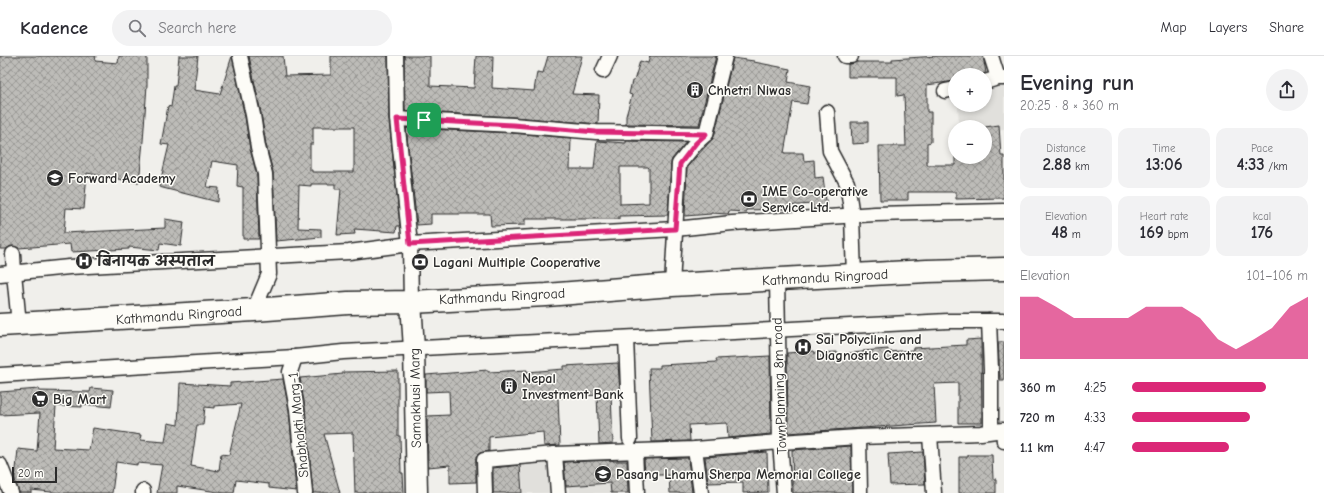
<!DOCTYPE html>
<meta charset="utf-8">
<style>
:root{--surface:#fff;--page:#f2f2f3;--text:#2b2b33;--muted:#7c7c81;--line:#e1e1e2;--accent:#db2777}
body{margin:0;font-family:"Comic Neue","Playpen Sans Deva",sans-serif;background:var(--page);color:var(--text);height:100vh;display:flex;flex-direction:column;font-size:15px;white-space:nowrap}
*{box-sizing:border-box;margin:0}
p{font-size:13px;color:var(--muted)}
.icon{flex:none;width:22px;height:22px;fill:none;stroke:currentColor;stroke-width:2;stroke-linecap:round;stroke-linejoin:round}
.map{position:relative;flex:1;overflow:hidden}
.details{display:flex;flex-direction:column;background:var(--surface);width:320px}
.details>*{flex:none}
.fabs{position:absolute;left:948px;top:12px;display:grid;gap:8px}
.fabs a{display:grid;place-items:center;width:44px;height:44px;border-radius:50%;background:var(--surface);box-shadow:0 2px 6px #0003;font-size:20px}
.scale{position:absolute;left:12px;bottom:10px;width:45px;box-sizing:border-box;padding-left:4px;border:2px solid #2b2b2b;border-top:0;font-size:11px;line-height:14px;white-space:nowrap;color:#2b2b2b;-webkit-text-stroke:3px #fdfcf7;paint-order:stroke}
.pin{position:absolute;display:grid;place-items:center;width:34px;height:34px;color:#fff;margin:-17px;border-radius:8px;box-shadow:0 2px 6px #0006}
.round{display:grid;place-items:center;flex:none;width:42px;height:42px;border-radius:21px;background:var(--page)}
.summary{display:flex;align-items:center;justify-content:space-between;height:68px;padding:0 16px}
h1{font-size:22px;font-weight:700;line-height:30px}
.figures{display:grid;grid-template-columns:repeat(3,1fr);gap:6px;height:68px;padding:4px 16px}
.figures div{display:grid;align-content:center;border-radius:10px;background:var(--page);text-align:center}
.figures b{font-size:17px;font-weight:700}
.figures small{font-size:11px;font-weight:400}
.figures p{font-size:11px}
.chart{height:112px;padding:8px 16px}
.chart p{display:flex;justify-content:space-between}
.chart svg{width:100%;height:72px;margin-top:4px;fill:var(--accent);opacity:.7}
ul{padding:0 16px;list-style:none;font-size:13px}
li{display:grid;grid-template-columns:64px 48px 1fr;align-items:center;height:30px}
li i{height:10px;border-radius:5px;background:var(--accent)}
header{display:flex;align-items:center;gap:24px;box-sizing:border-box;height:56px;padding:0 20px;background:var(--surface);border-bottom:1px solid var(--line)}
header strong{font-size:19px}
nav{display:flex;gap:22px;margin-inline-start:auto;font-size:14px}
.search{width:280px;height:36px;background:var(--page);display:flex;align-items:center;gap:10px;box-sizing:border-box;padding:0 14px;border-radius:22px;color:var(--muted);font-size:15px}
main{display:flex;flex:1;min-height:0}
.map>svg:first-child{display:block}
</style>
<header>
<strong>Kadence</strong>
<div class="search"><svg class="icon" aria-label="search" viewBox="0 0 24 24"><circle cx="10" cy="10" r="6"/><path d="M15 15l6 6"/></svg>Search here</div>
<nav><a>Map</a><a>Layers</a><a>Share</a></nav>
</header>
<main>
<div class="map">
<svg width="1004" height="437" viewBox="0 0 1004 437">
<defs>
<pattern id="building-cross-hatch" width="8" height="8" patternUnits="userSpaceOnUse"><rect width="8" height="8" fill="#bdbcb8"/><path d="M0 0l8 8M0 8l8-8" fill="none" stroke="#9a9996"/></pattern>
</defs>
<rect width="100%" height="100%" fill="#f0efeb"/>
<filter id="ink" filterUnits="userSpaceOnUse"><feTurbulence type="fractalNoise" baseFrequency=".025" numOctaves="2"/><feDisplacementMap in="SourceGraphic" scale="8" xChannelSelector="R" yChannelSelector="G"/><feConvolveMatrix kernelMatrix="1 2 1 2 8 2 1 2 1" color-interpolation-filters="sRGB"/></filter>
<g filter="url(#ink)">
<g fill="#e1e0dc">
<polygon points="1004,27 1004,73 985,75 985,71 959,71 958,49 985,49 985,31"/>
<polygon points="636,397 638,437 569,437 567,399"/>
<polygon points="551,406 552,437 523,437 521,407"/>
</g>
<g fill="url(#building-cross-hatch)" stroke="#2b2b2b" fill-rule="evenodd">
<polygon points="0,0 96,0 95,5 118,7 119,0 147,0 147,29 143,85 139,127 87,117 84,153 66,152 64,177 165,172 165,163 184,166 181,190 160,187 159,194 129,191 129,193 71,196 70,188 19,192 12,190 6,193 0,193"/>
<polygon points="179,0 198,0 194,34 220,38 232,0 245,61 250,93 257,119 259,183 243,183 243,131 237,130 238,109 212,105 207,131 219,132 218,146 159,131 169,89 161,88 168,50 171,51 174,30 176,30"/>
<path d="M249,0h34l2,20 46,-1v-19h57l1,64 11,106h-3l-1,6 -42,-3 1,5 -18,1 4,-46h-6v-5h-24v2l-12,-1 -1,43 23,1v8l-45,4 -3,-69 -7,-27 -5,-32zM313,71h41v45h-42v-2h-2v-26h3z"/>
<polygon points="404,0 430,0 430,30 474,32 476,0 493,0 492,32 534,35 537,16 543,17 548,0 582,0 572,38 599,39 598,68 513,61 405,55"/>
<polygon points="650,0 716,0 699,69 626,68 626,60 632,39 629,38 632,25 634,25 640,5 648,7"/>
<polygon points="937,0 983,0 986,17 981,19 955,19 955,25 927,29 927,56 931,56 931,86 927,87 927,109 955,109 955,101 985,101 985,71 999,69 1001,100 1004,100 1004,142 956,143 956,136 908,136 908,144 880,144 879,90 906,90 904,39 897,40 897,21 848,21 848,8 857,6 892,6 892,3"/>
<polygon points="733,2 754,5 754,6 790,13 788,26 810,30 807,48 793,46 784,97 803,97 804,105 814,104 815,122 823,121 827,152 812,153 812,148 787,150 787,153 746,154 746,156 729,155 728,158 711,157 711,158 685,160 687,111 714,81"/>
<polygon points="851,66 868,66 868,87 852,88"/>
<path d="M406,72l106,5 59,5 -1,31h24l3,-28 29,2v-2l60,1 -14,17 -1,4 -3,52 -49,1v3h-94v6l-34,1 -1,-12h-59v10l-14,1zM620,111h28l1,1v35l-29,1z"/>
<polygon points="981,283 982,367 958,367 958,327 934,328 936,367 788,377 787,297 813,295 814,297 837,296 837,298 863,296 863,295 888,293 888,296 913,294 913,292 966,289 966,284"/>
<polygon points="998,286 1004,286 1004,324 1000,324"/>
<polygon points="770,300 771,378 728,382 727,367 689,369 690,385 652,386 649,312 660,312 660,309 717,306 716,303"/>
<polygon points="618,307 620,337 611,338 613,387 599,388 597,339 558,342 560,389 544,390 543,376 489,381 489,395 480,397 476,400 476,426 450,427 450,409 428,411 427,360 450,359 449,335 426,336 426,319 488,314 488,316 527,314 527,316 564,313 564,310"/>
<polygon points="398,315 398,380 400,380 401,417 403,417 404,437 355,437 353,377 324,378 340,437 313,437 305,352 300,322 343,318 343,316"/>
<path d="M283,323l6,31 7,81 -27,-3v-4l-33,-4 -2,13h-9l-48,-7v7h-20l5,-28 -25,-2v2l-21,-3 -4,31h-50l-31,-3v3h-12l-4,-13 3,-31 19,2 3,-38 -40,2v-23l39,-3 1,2 50,1 1,-4 22,2 -2,17 -29,-3v3l-26,-1 -3,42 36,2 4,-22 48,7 -1,5 25,2 3,-19 10,2 2,-42 50,3v-3zM241,348l-12,51 -8,-1 -2,17 -28,-5 6,-41h6l2,-18 9,1v-2z"/>
<polygon points="851,390 852,437 793,437 792,394"/>
<polygon points="767,396 768,436 743,437 743,426 708,427 705,401"/>
<polygon points="923,396 925,428 890,429 888,398"/>
<polygon points="968,399 992,399 993,423 996,423 996,437 959,437 959,401 968,401"/>
<polygon points="688,402 692,437 670,437 669,419 645,419 644,403"/>
<polygon points="613,404 613,405 627,405 628,437 611,437 610,427 566,430 564,406"/>
<polygon points="520,409 522,437 493,437 493,412"/>
</g>
<g fill="none" stroke-linecap="round" stroke-linejoin="round">
<g stroke="#2b2b2b" stroke-width="17">
<g id="street">
<polyline points="240,0 253,59 258,91 265,118 269,218 254,254"/>
<polyline points="396,0 397,63 410,188 411,246"/>
<polyline points="845,0 851,0"/>
<polyline points="991,0 998,22 1004,22"/>
<polyline points="603,15 610,0"/>
<polyline points="985,26 998,22"/>
<polyline points="945,35 955,33"/>
<polyline points="827,56 830,95 847,127 852,160 854,220"/>
<polyline points="397,63 513,69 596,76 706,78"/>
<polyline points="706,78 725,0"/>
<polyline points="13,198 14,217 19,268"/>
<polyline points="0,218 69,211 349,196 410,188 675,173 732,167 875,158 1004,155"/>
<polyline points="777,224 780,386 784,437"/>
<polyline points="672,229 679,108 696,87 706,78"/>
<polyline points="989,265 991,314 991,375"/>
<polyline points="626,282 630,383"/>
<polyline points="295,301 290,316 297,353 305,437"/>
<polyline points="0,319 295,301 343,296 948,265 1004,265"/>
<polyline points="930,379 934,437"/>
<polyline points="859,381 860,437"/>
<polyline points="695,393 701,437"/>
<polyline points="635,395 637,437"/>
<polyline points="555,398 558,437"/>
<polyline points="0,409 11,437"/>
<polyline points="143,435 143,437"/>
<polyline points="485,437 484,404 555,398 695,393 780,386 859,381 981,377 1003,374 1004,385"/>
</g>
</g>
<g stroke="#2b2b2b" stroke-width="23">
<polyline id="secondary" points="411,246 414,293 417,437"/>
</g>
<g stroke="#2b2b2b" stroke-width="25">
<polyline id="highway" points="0,269 254,254 348,247 411,246 546,239 672,229 927,215 1004,213"/>
</g>
<use href="#street" stroke="#fdfcf7" stroke-width="14"/>
<use href="#secondary" stroke="#fdfcf7" stroke-width="20"/>
<use href="#highway" stroke="#fdfcf7" stroke-width="22"/>
</g>
</g>
<g fill="none" stroke-linecap="round" stroke-linejoin="round" filter="url(#ink)">
<g stroke="#fff" stroke-width="8">
<polygon id="route" points="397,63 513,69 596,76 706,78 696,87 680,108 675,173 410,188"/>
</g>
<use href="#route" stroke="#db2777" stroke-width="5"/>
</g>
<defs>
<g id="building-disc" transform="scale(0.9)"><circle r="9.5" fill="#2b2b2b" stroke="#fdfcf7"/><path d="M-4-6H4V6H1V3H-1V6H-4ZM-2.5-4.3h1.7v1.8h-1.7ZM.8-4.3h1.7v1.8H.8ZM-2.5-1h1.7V.8h-1.7ZM.8-1h1.7V.8H.8Z" fill="#fff"/></g>
<g id="school-disc" transform="scale(0.9)"><circle r="9.5" fill="#2b2b2b" stroke="#fdfcf7"/><path d="M0-5L7-2L0 1L-7-2ZM-4 1L0 2.5L4 1V4Q0 6-4 4Z" fill="#fff"/></g>
<g id="bank-disc" transform="scale(0.9)"><circle r="9.5" fill="#2b2b2b" stroke="#fdfcf7"/><path d="M-6-4H6V4H-6ZM0-2.3a2.3 2.3 0 1 0 0 4.6a2.3 2.3 0 1 0 0-4.6Z" fill="#fff"/></g>
<g id="hospital-disc" transform="scale(0.9)"><circle r="9.5" fill="#2b2b2b" stroke="#fdfcf7"/><path d="M-5-5h3v3.5h4V-5h3V5h-3V1.5h-4V5h-3Z" fill="#fff"/></g>
<g id="supermarket-disc" transform="scale(0.9)"><circle r="9.5" fill="#2b2b2b" stroke="#fdfcf7"/><path d="M-6-5.5h2.5l.6 2H6L4.5 2H-2.5L-4.4-4H-6ZM-1.5 3.2a1.3 1.3 0 1 0 .1 0ZM3 3.2a1.3 1.3 0 1 0 .1 0Z" fill="#fff"/></g>
<g id="university-disc" transform="scale(0.9)"><circle r="9.5" fill="#2b2b2b" stroke="#fdfcf7"/><path d="M0-5L7-2L0 1L-7-2ZM-4 1L0 2.5L4 1V4Q0 6-4 4Z" fill="#fff"/></g>
</defs>
<g fill-rule="evenodd">
<use href="#building-disc" x="695" y="34"/>
<use href="#school-disc" x="55" y="122"/>
<use href="#bank-disc" x="749" y="143"/>
<use href="#hospital-disc" x="84" y="205"/>
<use href="#bank-disc" x="420" y="206"/>
<use href="#hospital-disc" x="803" y="291"/>
<use href="#building-disc" x="509" y="330"/>
<use href="#supermarket-disc" x="40" y="343"/>
<use href="#university-disc" x="603" y="418"/>
</g>
<g text-anchor="middle" stroke-width="3" stroke-linejoin="round" paint-order="stroke">
<g font-size="14" font-weight="bold" fill="#2b2b2b" stroke="#fdfcf7" text-anchor="start">
<text x="708" y="39">Chhetri Niwas</text>
<text x="68" y="127">Forward Academy</text>
<text x="762" y="140">IME Co-operative<tspan x="762" dy="16">Service Ltd.</tspan></text>
<text x="97" y="210">बिनायक अस्पताल</text>
<text x="433" y="211">Lagani Multiple Cooperative</text>
<text x="816" y="288">Sai Polyclinic and<tspan x="816" dy="16">Diagnostic Centre</tspan></text>
<text x="522" y="327">Nepal<tspan x="522" dy="16">Investment Bank</tspan></text>
<text x="53" y="348">Big Mart</text>
<text x="616" y="423">Pasang Lhamu Sherpa Memorial College</text>
</g>
<g font-size="14" fill="#2b2b2b" stroke="#fdfcf7">
<text transform="translate(825 221) rotate(-3)" y="5">Kathmandu Ringroad</text>
<text transform="translate(502 240) rotate(-3)" y="5">Kathmandu Ringroad</text>
<text transform="translate(179 259) rotate(-4)" y="5">Kathmandu Ringroad</text>
<text transform="translate(779 330) rotate(-92)" y="5">TownPlanning 8m road</text>
<text transform="translate(415 342) rotate(-91)" y="5">Samakhusi Marg</text>
<text transform="translate(298 369) rotate(-96)" y="5">Shabhakti Marg-1</text>
</g>
</g>
</svg>
<div class="fabs">
<a>+</a>
<a>−</a>
</div>
<div class="scale">20 m</div>
<div class="pin" style="left:424px;top:64px;background:#1e9e55"><svg class="icon" aria-label="arrive" viewBox="0 0 24 24"><path d="M6 21V4h12l-3 4 3 4H6"/></svg></div>
</div>
<section class="details">
<div class="summary"><div><h1>Evening run</h1><p>20:25 · 8 × 360 m</p></div><a class="round"><svg class="icon" aria-label="share" viewBox="0 0 24 24"><path d="M12 15V3M7 8l5-5 5 5M5 13v7h14v-7"/></svg></a></div>
<div class="figures">
<div><p>Distance</p><b>2.88<small> km</small></b></div>
<div><p>Time</p><b>13:06</b></div>
<div><p>Pace</p><b>4:33<small> /km</small></b></div>
</div>
<div class="figures">
<div><p>Elevation</p><b>48<small> m</small></b></div>
<div><p>Heart rate</p><b>169<small> bpm</small></b></div>
<div><p>kcal</p><b>176</b></div>
</div>
<div class="chart"><p><span>Elevation</span>101–106 m</p>
<svg viewBox="0 0 160 44" preserveAspectRatio="none"><path d="M0 44V6L10 6L20 12L30 19L40 19L50 19L60 19L70 12L80 12L90 12L100 19L110 32L120 38L130 32L140 25L150 12L160 6V44z"/></svg>
</div>
<ul>
<li><b>360 m</b>4:25<i style="width:76%"></i></li>
<li><b>720 m</b>4:33<i style="width:67%"></i></li>
<li><b>1.1 km</b>4:47<i style="width:55%"></i></li>
</ul>
</section>
</main>
